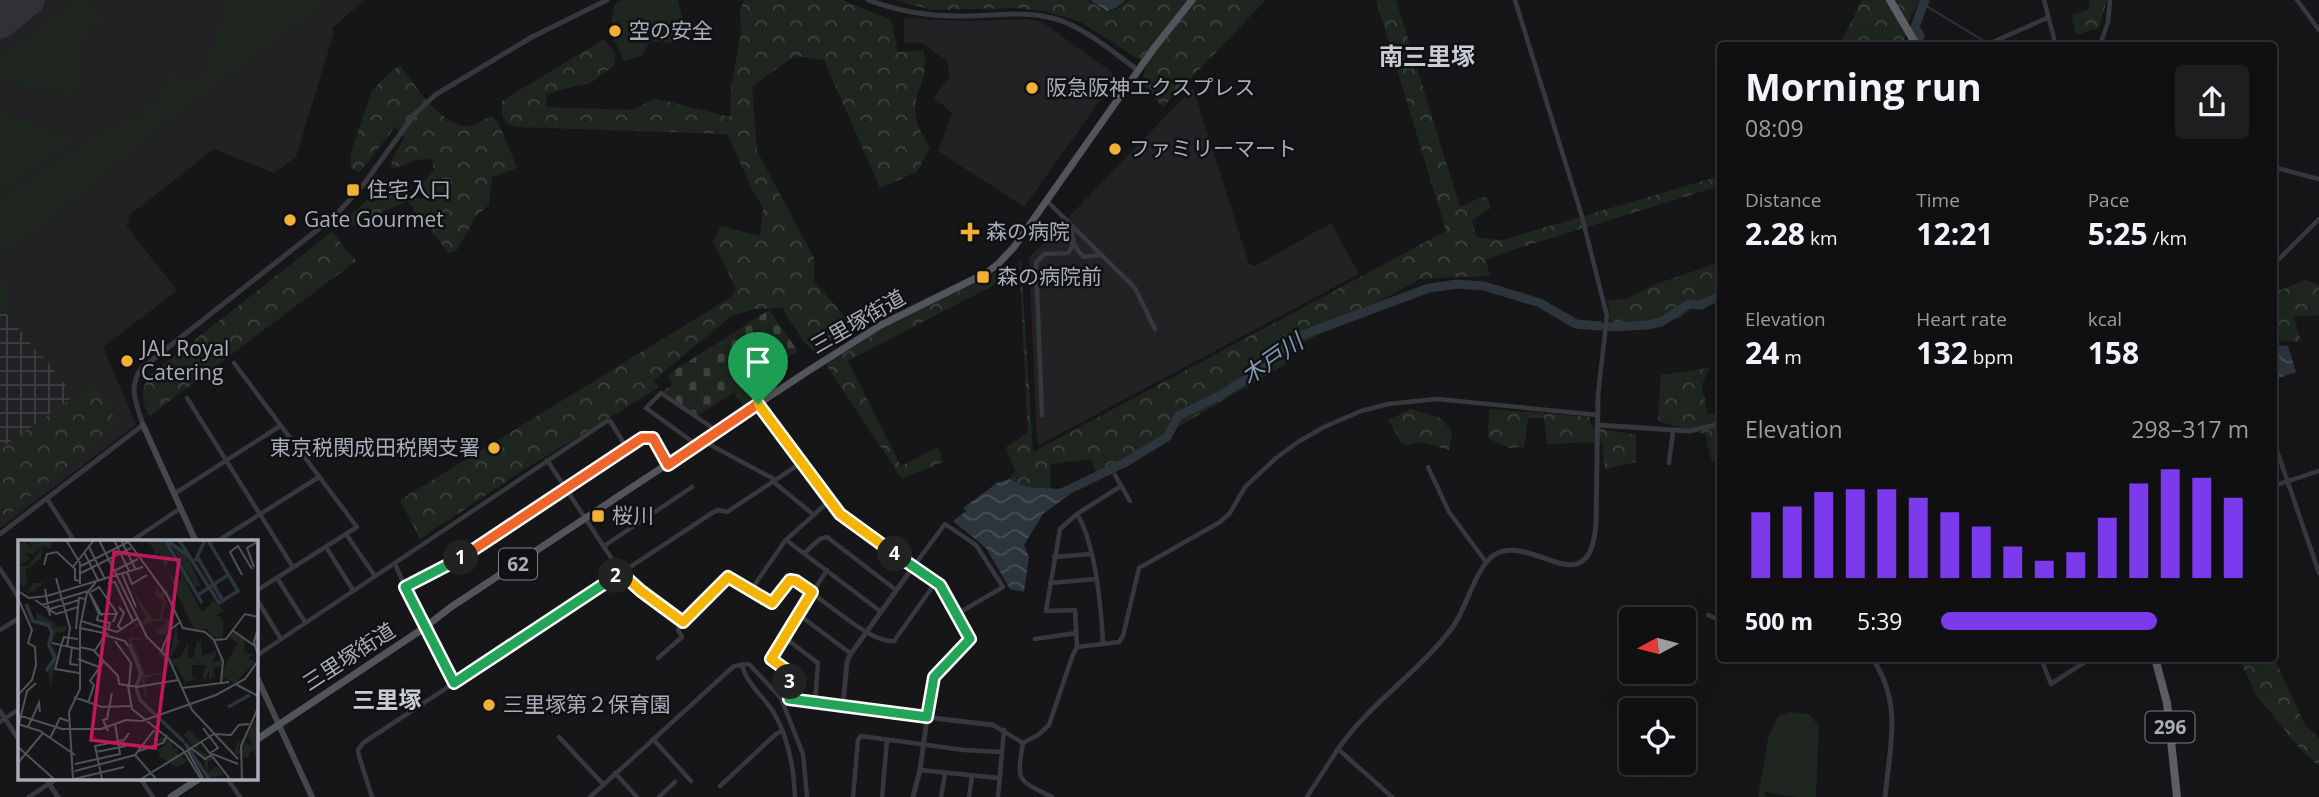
<!DOCTYPE html>
<meta charset="utf-8">
<style>
:root{--surface:#101012;--page:#1e1e20;--text:#f1f3f6;--muted:#9c9d9f;--line:#303032;--accent:#7c3aed}
body{margin:0;font-family:"Open Sans","Noto Sans JP",sans-serif;background:var(--page);color:var(--text);height:100vh;display:flex;flex-direction:column;font-size:26px;white-space:nowrap}
*{box-sizing:border-box;margin:0}
p{font-size:23px;color:var(--muted)}
.icon{flex:none;width:38px;height:38px;fill:none;stroke:currentColor;stroke-width:2;stroke-linecap:round;stroke-linejoin:round}
.map{position:relative;flex:1;overflow:hidden}
.sheet{position:absolute;left:1717px;top:42px;width:560px;height:620px;display:flex;flex-direction:column;background:var(--surface);border-radius:7px;box-shadow:0 7px 28px #0002,0 0 0 2px var(--line)}
.sheet>*{flex:none}
.needle{width:46px;rotate:263deg}
.buttons{position:absolute;left:1619px;top:607px;display:grid;gap:14px}
.buttons a{display:grid;place-items:center;width:77px;height:77px;border-radius:7px;background:var(--surface);box-shadow:0 7px 28px #0002,0 0 0 2px var(--line);font-size:35px}
.pin{position:absolute;display:grid;place-items:center;width:60px;height:60px;color:#fff;margin:-72px -30px;border-radius:50% 50% 50% 0;rotate:-45deg;box-shadow:0 0 7px #0007}
.pin .icon{rotate:45deg}
.km{position:absolute;width:35px;height:35px;margin:-18px;border-radius:50%;background:#222;color:#fff;font-size:19px;line-height:35px;text-align:center}
.round{display:grid;place-items:center;flex:none;width:74px;height:74px;border-radius:7px;background:var(--page)}
.headline{display:flex;align-items:center;justify-content:space-between;height:119px;padding:0 28px}
h1{font-size:38px;font-weight:700;line-height:52px}
.stats{display:grid;grid-template-columns:repeat(3,1fr);gap:10px;height:119px;padding:7px 28px}
.stats div{display:grid;align-content:center}
.stats b{font-size:30px;font-weight:700}
.stats small{font-size:19px;font-weight:400}
.stats p{font-size:19px}
.chart{height:196px;padding:14px 28px}
.chart p{display:flex;justify-content:space-between}
.chart svg{width:100%;height:126px;margin-top:7px;stroke:var(--accent);stroke-width:6}
ul{padding:0 28px;list-style:none;font-size:23px}
li{display:grid;grid-template-columns:112px 84px 1fr;align-items:center;height:52px}
li i{height:18px;border-radius:9px;background:var(--accent)}
.map>svg:first-child{display:block}
</style>
<div class="map">
<svg width="2319" height="797" viewBox="0 0 2319 797">
<defs>
<pattern id="industrial-grid" width="8" height="8" patternUnits="userSpaceOnUse" patternTransform="scale(1.75)"><rect width="8" height="8" fill="#222225"/><path d="M0 4h8M4 0v8" fill="none" stroke="#3f3f43"/></pattern>
<pattern id="forest-crowns" width="20" height="18" patternUnits="userSpaceOnUse" patternTransform="scale(1.75)"><rect width="20" height="18" fill="#1e261f"/><path d="M2 6a3 3 0 1 1 6 0M12 15a3 3 0 1 1 6 0" fill="none" stroke="#3c433d"/></pattern>
<pattern id="cemetery-stones" width="16" height="16" patternUnits="userSpaceOnUse" patternTransform="scale(1.75)"><rect width="16" height="16" fill="#1e261f"/><path d="M2 7V4a2 2 0 0 1 4 0v3zM10 15v-3a2 2 0 0 1 4 0v3z" fill="#3c433d"/></pattern>
<pattern id="water-waves" width="16" height="10" patternUnits="userSpaceOnUse" patternTransform="scale(1.75)"><rect width="16" height="10" fill="#2c353c"/><path d="M0 5q4-4 8 0t8 0" fill="none" stroke="#485056"/></pattern>
</defs>
<rect width="100%" height="100%" fill="#161618"/>
<g fill="#222225">
<polygon points="0,0 365,0 332,28 334,32 296,157 274,173 214,149 127,217 130,222 126,225 177,291 103,347 136,425 0,528"/>
<polygon points="904,18 969,21 1028,19 1042,22 1112,72 1114,81 1024,207 938,151 952,113 934,98 950,76 947,61 923,44 904,42"/>
<polygon points="1193,88 1249,264 1255,266 1331,223 1358,272 1357,275 1039,445 1037,442 1029,258"/>
</g>
<polygon fill="url(#industrial-grid)" points="0,301 74,396 0,449"/>
<g fill="#1e261f">
<path d="M73,0h12l16,23c-28,12 -29,45 -16,69 -28,7 -59,-5 -85,-14v-21z"/>
<path d="M229,0h102l-177,132 -16,-22c18,-8 28,-20 34,-39l32,10z"/>
<path d="M622,0h56l7,30 -3,9c-11,8 -22,0 -33,4l-7,13 -18,5 -14,-29 4,-27z"/>
<polygon points="0,111 62,134 79,137 0,193"/>
<polygon points="135,112 153,136 22,242 0,254 0,199 93,135 120,125"/>
<polygon points="0,277 6,279 9,313 42,355 41,357 0,306"/>
<polygon points="1789,712 1809,714 1819,726 1816,797 1797,797 1765,792 1764,796 1772,797 1758,797 1768,738 1778,716"/>
</g>
<g fill="url(#forest-crowns)">
<path d="M744,0h99l48,20 7,32 25,-2c11,39 -28,48 7,97l-13,25 -37,16 -56,-128 -29,-4 -43,30 5,65 57,107v23l39,45 -34,30 -15,-14 -22,-34 -27,1 -24,7 -78,65 7,6 -135,82 -105,70 -20,-39 331,-203 5,-8 -23,-47 8,-16 39,10 3,-28 -9,-15 -27,-59 -209,-7 -12,-3 -4,-9v-14l102,-62 11,14v12l-23,17 -46,12 1,13 87,3 20,-12 76,19 1,-31 10,-53 -1,-22z"/>
<polygon points="895,0 1087,0 1108,12 1117,9 1129,0 1266,0 1163,107 1142,83 1146,64 1079,21 1043,11 1017,8 932,10"/>
<polygon points="1376,0 1396,0 1460,207 1482,197 1488,198 1491,208 1472,220 1476,237 1502,240 1720,176 1720,186 1506,252 1486,260 1490,276 1420,279 1294,348 1284,365 1128,456 1096,473 1091,459 1050,464 1051,489 1027,487 1009,479 1015,471 1006,447 1028,432 1019,262 1021,261 1033,452 1446,231"/>
<polygon points="1862,0 1921,0 1911,16 1903,45 1839,46"/>
<polygon points="2090,0 2107,0 2099,28 2076,35 2071,15 2088,10"/>
<path d="M400,66c16,19 39,58 66,60 8,0 18,-7 26,-10l7,8 18,44 -25,9 -3,28 -13,11 -19,34 -8,3 -42,-52 -55,25 -6,-7 37,-33 42,14 -4,-16 13,-13 -2,-12 -16,1 -23,9 -2,-8 13,-23 -8,-12 -37,47 -8,-5v-16l21,-62 21,-20z"/>
<path d="M332,232l24,29 -205,154 -3,-1c-7,-13 -7,-27 2,-39z"/>
<polygon points="1720,262 1720,287 1679,318 1643,328 1611,322 1607,300 1626,299 1656,284"/>
<polygon points="1010,265 1015,274 848,361 901,466 938,447 943,462 902,479 826,365 880,330"/>
<polygon points="2305,280 2319,285 2319,315 2294,317 2301,342 2273,340 2273,293"/>
<polygon points="1709,368 1702,385 1708,415 1720,411 1720,459 1712,462 1705,434 1658,421 1661,375"/>
<polygon points="93,383 119,425 0,521 0,449"/>
<polygon points="1411,409 1441,418 1452,432 1449,450 1422,442 1407,445 1401,442 1388,420"/>
<polygon points="1489,409 1589,417 1592,427 1636,435 1636,462 1605,469 1602,442 1547,444 1544,418 1528,418 1524,447 1509,448 1488,438"/>
<polygon points="2273,616 2278,628 2275,660 2305,725 2319,738 2319,766 2301,750 2256,695 2239,658 2273,658"/>
</g>
<polygon fill="url(#cemetery-stones)" points="769,310 798,351 767,371 777,388 745,409 734,392 698,416 663,391 673,385 667,375"/>
<g fill="url(#water-waves)">
<polygon points="1090,0 1126,0 1116,8 1107,11"/>
<polygon points="2273,345 2288,346 2296,372 2273,380"/>
<polygon points="1009,479 1027,487 1059,489 1076,482 1079,487 1043,514 1024,545 1029,557 1024,592 1010,589 986,548 953,521 966,511 963,508 997,483"/>
</g>
<g fill="none" stroke-linecap="round" stroke-linejoin="round">
<polyline stroke="#2c353c" stroke-width="2" points="1923,4 1984,41"/>
<g stroke="#2c353c" stroke-width="9">
<polyline points="1913,46 1920,36 1915,27 1925,0"/>
<polyline points="1610,327 1647,325 1661,322 1689,304 1701,305 1720,295"/>
<polyline points="1068,490 1126,462 1167,437 1178,416 1221,395 1256,373 1300,336 1429,288 1457,284 1484,286 1540,303 1576,324 1600,326"/>
</g>
<polyline stroke="#303135" stroke-width="33" points="0,22 28,0"/>
<g stroke="#37383d" stroke-width="4.5">
<polyline points="1515,0 1581,213 1607,316 1598,395"/>
<polyline points="2044,0 2056,46"/>
<polyline points="2110,0 2108,22 2101,42 2112,46"/>
<polyline points="2297,0 2319,30"/>
<polyline points="1984,46 2047,18"/>
<polyline points="2273,167 2319,179"/>
<polyline points="1047,201 1135,288 1155,329"/>
<path d="M1072,227c0,14 2,21 12,30l16,-2"/>
<polyline points="2278,260 2319,219"/>
<polyline points="234,363 357,527 256,591"/>
<polyline points="187,398 293,567"/>
<polyline points="1042,415 1036,263 1044,254 1068,253 1072,247 1072,243"/>
<polyline points="2273,439 2319,573"/>
<polyline points="703,441 772,478 776,484 814,515"/>
<polyline points="697,445 646,408 661,393 717,431"/>
<polyline points="547,460 621,573 641,591 683,622"/>
<polyline points="1669,463 1673,431"/>
<polyline points="1428,467 1449,512 1486,562"/>
<polyline points="1115,475 1130,501"/>
<polyline points="2273,486 2319,471"/>
<polyline points="174,494 280,426"/>
<polyline points="47,499 75,542"/>
<path d="M1077,514c19,31 24,93 26,129"/>
<polyline points="346,534 375,576"/>
<polyline points="786,540 880,611"/>
<polyline points="130,542 181,508"/>
<polyline points="216,542 319,477"/>
<polyline points="604,546 692,487"/>
<polyline points="326,547 353,590"/>
<polyline points="804,553 820,539 827,537 896,590"/>
<polyline points="1054,557 1091,554"/>
<polyline points="395,564 422,624 455,686"/>
<polyline points="913,567 945,524 976,545 1003,587 957,614"/>
<polyline points="0,569 19,598"/>
<polyline points="277,578 305,622"/>
<polyline points="1050,583 1096,579"/>
<polyline points="405,587 451,564 642,438 653,438 669,465"/>
<polyline points="751,590 785,541 829,501"/>
<polyline points="256,598 281,639"/>
<polyline points="798,614 850,653"/>
<polyline points="1708,615 1720,620"/>
<polyline points="0,630 19,618"/>
<polyline points="784,637 818,663 815,702"/>
<polyline points="1035,639 1076,633"/>
<polyline points="1077,647 1119,642 1123,636 1139,568 1220,522 1230,513 1245,487 1276,458 1298,442 1324,427 1361,411 1388,404 1437,399 1598,415"/>
<polyline points="256,656 607,421 610,421 627,448"/>
<path d="M658,658l24,-21 -4,-7 12,-16 38,-37 44,26 16,-22 5,-1c24,13 76,64 101,61l42,-59"/>
<polyline points="2041,658 2051,684 2091,658"/>
<path d="M742,664c2,17 23,34 32,49 15,26 20,55 21,84"/>
<polyline points="781,698 803,754 807,797"/>
<polyline points="789,699 789,672 772,661 771,657 827,570"/>
<polyline points="0,722 19,709"/>
<polyline points="993,725 1023,743"/>
<polyline points="559,737 603,784"/>
<polyline points="653,739 691,781"/>
<polyline points="920,770 999,778"/>
<polyline points="615,773 637,797"/>
<polyline points="140,778 153,797"/>
<polyline points="227,778 240,797"/>
<polyline points="720,786 776,734 783,731"/>
<polyline points="29,797 58,778"/>
<polyline points="372,797 359,756 358,750 363,743 712,513 718,510 727,512 801,463"/>
<polyline points="590,797 734,666 749,664 781,698 843,705"/>
<polyline points="659,797 675,782"/>
<polyline points="853,797 858,740 861,736 964,750 1001,752"/>
<polyline points="882,797 887,741"/>
<polyline points="941,797 945,773"/>
<polyline points="969,797 972,776"/>
<polyline points="998,797 1004,730"/>
<path d="M1052,797c-34,-17 -36,-14 -29,-54l15,-8 11,-10 23,-68 5,-10 -2,-37 -29,1 14,-82 17,-15 44,-28"/>
<polyline points="1307,797 1338,749 1392,797"/>
</g>
<g stroke="#37383d" stroke-width="5">
<path d="M868,0c32,12 62,17 96,16 31,0 62,-6 92,3 31,10 57,33 83,52"/>
<polyline points="2095,46 2101,42"/>
<polyline points="758,404 840,514 942,587 970,639 932,682 920,770 913,797"/>
<polyline points="1598,425 1689,431 1720,424"/>
<path d="M0,534l143,-109c-6,-20 -16,-39 -1,-57l193,-152 28,-31 51,-70 21,-20 97,-58 75,-37"/>
<polyline points="913,567 850,655 847,662 843,705 847,708 993,725"/>
<path d="M1872,658c31,45 18,88 13,139"/>
<polyline points="0,711 19,740"/>
<path d="M1338,749c32,-46 81,-77 114,-121 15,-20 23,-60 42,-73 37,-24 95,54 102,-31l2,-129"/>
<polyline points="45,778 58,797"/>
</g>
<g stroke="#45474d" stroke-width="6">
<polyline points="143,425 196,542"/>
<polyline points="256,675 312,797"/>
</g>
<g stroke="#53555c" stroke-width="7">
<polyline points="256,740 424,628 451,607 808,371 881,325 986,273 998,264 1014,247 1154,48 1192,0"/>
<polyline points="171,797 200,778"/>
</g>
<g stroke="#5b5e65" stroke-width="8">
<polyline points="1890,0 1917,46"/>
<polyline points="2155,658 2167,703 2177,797"/>
</g>
</g>
<g fill="none" stroke-linecap="round" stroke-linejoin="round">
<g stroke="#fff" stroke-width="14">
<polyline id="split-1" points="461,558 642,438 653,438 668,465 758,404"/>
</g>
<g stroke="#fff" stroke-width="14">
<polyline id="split-2" points="461,558 405,587 454,683 616,576"/>
</g>
<g stroke="#fff" stroke-width="14">
<polyline id="split-3" points="616,576 621,573 641,591 683,622 728,577 772,603 790,580 796,581 812,592 771,659 789,672 790,682"/>
</g>
<g stroke="#fff" stroke-width="14">
<polyline id="split-4" points="790,682 789,699 927,717 934,677 970,639 940,585 895,554"/>
</g>
<g stroke="#fff" stroke-width="14">
<polyline id="split-5" points="758,404 840,514 895,554"/>
</g>
<use href="#split-1" stroke="#f0652b" stroke-width="9"/>
<use href="#split-2" stroke="#22a559" stroke-width="9"/>
<use href="#split-3" stroke="#f5b400" stroke-width="9"/>
<use href="#split-4" stroke="#22a559" stroke-width="9"/>
<use href="#split-5" stroke="#f5b400" stroke-width="9"/>
</g>
<g fill="#f2b134" stroke="#111113" stroke-width="2.5">
<circle cx="615" cy="31" r="7"/>
<circle cx="1032" cy="88" r="7"/>
<circle cx="1115" cy="149" r="7"/>
<rect x="346" y="183" width="14" height="14" rx="3.5"/>
<circle cx="290" cy="220" r="7"/>
<path d="M966.5 221.5h7v7h7v7h-7v7h-7v-7h-7v-7h7z"/>
<rect x="976" y="270" width="14" height="14" rx="3.5"/>
<circle cx="127" cy="361" r="7"/>
<circle cx="494" cy="448" r="7"/>
<rect x="591" y="509" width="14" height="14" rx="3.5"/>
<circle cx="489" cy="705" r="7"/>
</g>
<g text-anchor="middle" stroke-width="5" stroke-linejoin="round" paint-order="stroke">
<g fill="#111113" stroke="#7b7e86" stroke-width="2">
<rect x="499" y="548.5" width="38" height="31" rx="5"/>
<rect x="2145.5" y="711.5" width="49" height="31" rx="5"/>
</g>
<g font-size="19" font-weight="bold" fill="#a8adb8">
<text x="518" y="571">62</text>
<text x="2170" y="734">296</text>
</g>
<g font-size="21" fill="#a8adb8" stroke="#111113" text-anchor="start">
<text x="629" y="38">空の安全</text>
<text x="1046" y="95">阪急阪神エクスプレス</text>
<text x="1129" y="156">ファミリーマート</text>
<text x="367" y="197">住宅入口</text>
<text x="304" y="227">Gate Gourmet</text>
<text x="986" y="239">森の病院</text>
<text x="997" y="284">森の病院前</text>
<text x="141" y="356">JAL Royal<tspan x="141" dy="24">Catering</tspan></text>
<text x="480" y="455" text-anchor="end">東京税関成田税関支署</text>
<text x="612" y="523">桜川</text>
<text x="503" y="712">三里塚第２保育園</text>
</g>
<g font-size="21" fill="#a8adb8" stroke="#111113">
<text transform="translate(858 322) rotate(-30)" y="7">三里塚街道</text>
<text transform="translate(349 657) rotate(-33)" y="7">三里塚街道</text>
</g>
<g font-size="23" font-style="italic" fill="#7f9bb3" stroke="#111113">
<text transform="translate(1272 359) rotate(-35)" y="8">木戸川</text>
</g>
<g font-size="23" font-weight="bold" fill="#c9ccd4" stroke="#111113">
<text x="387" y="708">三里塚</text>
</g>
<g font-size="24" font-weight="bold" fill="#c9ccd4" stroke="#111113">
<text x="1427" y="65">南三里塚</text>
</g>
</g>
<g transform="translate(18 540)">
<rect width="240" height="240" fill="#161618"/>
<path d="M130,0h14l9,15 -5,11 4,10 11,4v-8l19,37 4,2 9,-10 10,9 5,-2 -14,9 6,-1 4,8 -2,14 -10,-1 -5,-8 -13,1 -36,-79 -2,7 -7,2 6,-7zM155,8l15,10 13,29 -6,-1zM214,91l13,8 -1,12 9,4 -5,3 7,4 -20,21 -16,-7 19,-33 -9,-6z" fill="#1e261f"/>
<path d="M10,0l23,2v7l-8,-2 -2,12 -16,11 3,11 -5,7 5,4 5,-9h12l-17,11 -10,-14v-14h10l16,-21 -10,9 -9,-1 5,6 -9,6 -3,-18 6,-5 8,5zM139,46l3,8 3,-7 6,5 -5,5 5,12 -4,-5 -3,14 10,3v5l-7,9 -8,-1 -2,-4 10,-4 -1,-6 -16,3 -4,3 3,14h-15l13,35 27,-4 -27,7 2,23 -19,-60 2,-4 16,3 -5,-14 -10,3 15,-11 -15,-29 23,31 6,-2 3,-18 -9,-5zM18,72l21,12 -4,3 14,-1 -2,6 -10,1 -2,8 -2,3 6,11 -7,35 -2,-20 7,-15 -6,-10 2,-18 -14,-7zM158,85l3,18 -10,17 11,-2 8,-15v14l5,1 4,-17 4,1 1,14 15,-5 -5,12 10,-4 -1,8 -8,1 2,8 -6,5v-11l-4,10 -3,-3 4,-12h-14v12l6,1 -12,5 -1,11v-12l-9,-17 -4,4 -14,-16 8,-6 7,-19 -6,22 3,4zM236,181l4,2v40l-5,-13 -6,8 -13,-5 3,-10 4,-3 -4,11 8,-9 8,5 -5,-11zM171,189l11,13 -2,8 16,8 -6,4v10l9,-6 8,9 -17,3 -4,-18 -20,-25zM144,197l10,5 1,8 4,-4 1,8 9,6 -3,4 -7,3 -17,-10 -2,-7 7,-5 -8,-4z" fill="#1e261f"/>
<path fill="none" stroke="#2c353c" stroke-width="3.5" d="M147,0l37,63M148,0l22,16M161,0l40,63 19,-12 -30,-51M180,18l25,43M177,21l10,-21M180,55l30,-20M8,64l7,17 15,4 4,7 -3,13 6,13 -9,13M111,104l12,29 -5,14M118,148l4,12 44,42M210,167l22,-12M167,203l24,36"/>
<path fill="none" stroke="#505258" stroke-width="2" d="M48,0l14,23v21M81,0l48,97 22,22 23,51 46,49M96,0l15,31M103,0l15,30M109,0l40,55 16,33 22,4 9,8 9,21 -2,22M71,7l16,32M66,12l14,28M26,25l3,-11 10,-2 18,17v11l5,1M63,26l47,-24M55,27l21,-27M236,27l-7,-19 10,-6M96,31l24,-12M109,32l5,12 15,-9M63,33l50,-25M104,34l14,33M224,35l-12,-23 8,-6 14,23M38,38l14,50 -3,19M90,43l7,-1 18,39M27,49l5,27M0,51l11,7 18,-2 96,-29M71,52l10,22h17M73,52l8,-5 18,26 -4,9M73,55l11,21M0,58l14,32 -4,13 7,4 1,18 -4,15 -14,15M17,60l21,14 22,-7M24,65l46,-14M101,67l5,6 -6,13 4,4M29,70l32,-10M80,75l-1,5 13,3 -2,7M63,81l36,11 21,-14M62,88l28,6M240,88l-4,14 4,13M58,89l3,-31 7,1M214,90l23,16M196,100l12,-1 19,-25 13,3M97,101l16,22 -2,23M34,103l27,6M43,106l3,-9 14,2M54,107l-2,17 8,1M61,107l14,3 25,26 1,8 18,3 41,-7M76,112l11,-17 20,6 3,5M143,112l9,-22 10,-8M60,119l21,8M37,129l24,4M37,130l6,-24M219,145l21,11M110,146l4,23 51,41 18,29M164,148l47,-6M56,157l28,10 29,-1M70,163l6,-18 -4,-4 14,-20M0,175l44,14h39l25,-9 16,1 74,-26 29,-16 13,-18M0,184l22,7 35,24M1,184l8,-33 9,-8M10,187l11,-24 1,9M185,188l15,20 -8,5M90,191l-5,-11 4,-1 5,-26M32,198l10,-20 8,3M183,202l29,37M0,207l36,32M173,208l14,11 8,-5 25,10M169,210l16,28M121,211l24,-8 4,-8M78,212l30,-6M117,215l21,24M0,223l25,-30M57,224l45,-10 -5,-30M57,231l60,-16 19,-25M55,239l-4,-67 11,-23v-62l7,-34 9,-11M56,239l50,-12M84,239l-7,-33 29,-6 5,-7M123,239l73,-45 17,1 8,-10 10,-1M224,239l-1,-33 17,-38"/>
<path fill="#c2185b" fill-opacity="0.15" stroke="#c2185b" stroke-width="3.5" d="M96,12l65,8 -24,188 -64,-8z"/>
<rect width="240" height="240" fill="none" stroke="#a8adb8" stroke-width="3.5"/>
</g>
</svg>
<div class="buttons">
<a><svg class="needle" viewBox="-14 -14 28 28"><path d="M0-13l5 13h-10z" fill="#e53935"/><path d="M0 13l5-13h-10z" fill="#9c9d9f"/></svg></a>
<a><svg class="icon" aria-label="locate" viewBox="0 0 24 24"><circle cx="12" cy="12" r="6"/><path d="M12 2v4M12 18v4M2 12h4M18 12h4"/></svg></a>
</div>
<div class="pin" style="left:758px;top:404px;background:#1e9e55"><svg class="icon" aria-label="arrive" viewBox="0 0 24 24"><path d="M6 21V4h12l-3 4 3 4H6"/></svg></div>
<b class="km" style="left:461px;top:558px">1</b>
<b class="km" style="left:616px;top:576px">2</b>
<b class="km" style="left:790px;top:682px">3</b>
<b class="km" style="left:895px;top:554px">4</b>
<section class="sheet">
<div class="headline"><div><h1>Morning run</h1><p>08:09</p></div><a class="round"><svg class="icon" aria-label="share" viewBox="0 0 24 24"><path d="M12 15V3M7 8l5-5 5 5M5 13v7h14v-7"/></svg></a></div>
<div class="stats">
<div><p>Distance</p><b>2.28<small> km</small></b></div>
<div><p>Time</p><b>12:21</b></div>
<div><p>Pace</p><b>5:25<small> /km</small></b></div>
</div>
<div class="stats">
<div><p>Elevation</p><b>24<small> m</small></b></div>
<div><p>Heart rate</p><b>132<small> bpm</small></b></div>
<div><p>kcal</p><b>158</b></div>
</div>
<div class="chart"><p><span>Elevation</span>298–317 m</p>
<svg viewBox="0 0 160 44" preserveAspectRatio="none"><path d="M5 44V21M15 44V19M25 44V14M35 44V13M45 44V13M55 44V16M65 44V21M75 44V26M85 44V33M95 44V38M105 44V35M115 44V23M125 44V11M135 44V6M145 44V9M155 44V16"/></svg>
</div>
<ul>
<li><b>500 m</b>5:39<i style="width:70%"></i></li>
</ul>
</section>
</div>
